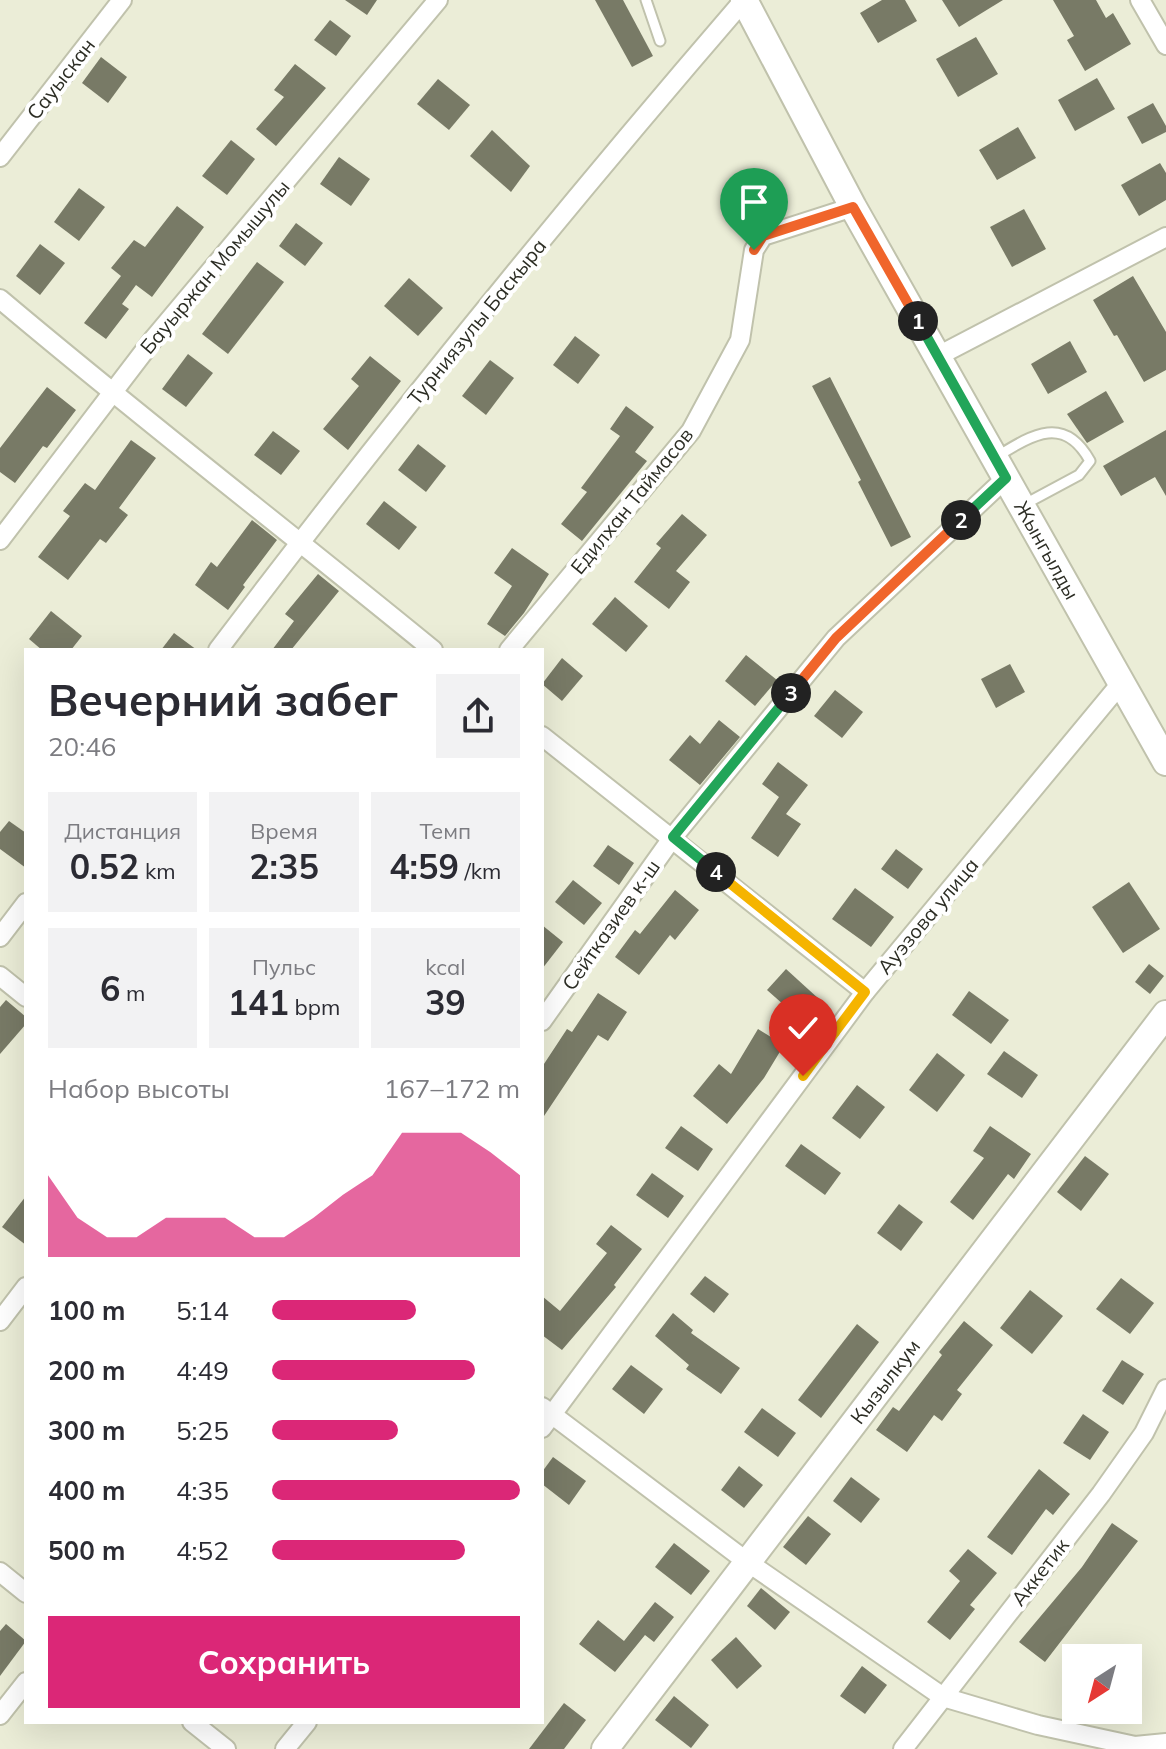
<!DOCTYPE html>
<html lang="ru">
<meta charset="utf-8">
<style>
:root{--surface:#fff;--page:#f2f2f3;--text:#2b2b33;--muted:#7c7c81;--accent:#db2777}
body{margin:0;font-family:Mulish,sans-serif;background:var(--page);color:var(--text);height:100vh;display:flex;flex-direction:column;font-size:30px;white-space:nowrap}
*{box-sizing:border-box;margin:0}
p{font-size:26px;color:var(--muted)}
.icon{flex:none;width:44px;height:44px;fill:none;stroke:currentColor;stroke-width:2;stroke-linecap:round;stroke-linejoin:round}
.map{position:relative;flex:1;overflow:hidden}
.panel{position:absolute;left:24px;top:648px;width:520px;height:1076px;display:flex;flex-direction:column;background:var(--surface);border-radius:0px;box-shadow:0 8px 32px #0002}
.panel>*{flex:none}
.needle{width:52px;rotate:216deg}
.tools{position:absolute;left:1062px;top:1644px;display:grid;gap:16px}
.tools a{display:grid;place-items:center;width:80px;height:80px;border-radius:0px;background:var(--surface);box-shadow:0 8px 32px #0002;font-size:40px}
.pin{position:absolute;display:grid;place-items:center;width:68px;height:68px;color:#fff;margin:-82px -34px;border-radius:50% 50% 50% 0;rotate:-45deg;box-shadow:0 0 8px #0007}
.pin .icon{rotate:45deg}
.km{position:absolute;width:40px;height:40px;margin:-20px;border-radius:50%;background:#222;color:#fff;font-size:22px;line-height:40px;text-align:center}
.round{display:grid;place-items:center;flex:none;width:84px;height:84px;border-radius:0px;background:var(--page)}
.overview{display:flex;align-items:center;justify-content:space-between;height:136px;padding:0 24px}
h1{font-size:44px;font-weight:700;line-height:60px}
.stats{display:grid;grid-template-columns:repeat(3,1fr);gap:12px;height:136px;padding:8px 24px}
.stats div{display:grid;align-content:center;border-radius:0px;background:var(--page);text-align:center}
.stats b{font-size:34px;font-weight:700}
.stats small{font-size:22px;font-weight:400}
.stats p{font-size:22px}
.chart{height:224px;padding:16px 24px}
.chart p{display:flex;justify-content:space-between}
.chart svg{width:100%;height:144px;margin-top:8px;fill:var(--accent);opacity:.7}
.primary-button{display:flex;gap:16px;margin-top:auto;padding:16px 24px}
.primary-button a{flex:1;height:92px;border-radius:0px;background:var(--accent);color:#fff;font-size:32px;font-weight:700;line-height:92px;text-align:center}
ul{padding:0 24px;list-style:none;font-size:26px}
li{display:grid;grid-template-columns:128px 96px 1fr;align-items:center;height:60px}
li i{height:20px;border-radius:10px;background:var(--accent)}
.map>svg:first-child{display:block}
</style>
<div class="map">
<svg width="1166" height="1749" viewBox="0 0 1166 1749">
<rect width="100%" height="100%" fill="#ebedd7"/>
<g fill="#787a66">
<polygon points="345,0 377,0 367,15"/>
<polygon points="595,0 623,0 653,56 632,67"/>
<polygon points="882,0 905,0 917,21 878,43 860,13"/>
<polygon points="942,0 1003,0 959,27"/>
<polygon points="1053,0 1096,0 1106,18 1113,13 1131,44 1085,71 1067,40 1074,36"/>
<polygon points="330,20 351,36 336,56 314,40"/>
<polygon points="976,37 998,74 958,97 936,59"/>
<polygon points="101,57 127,77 108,103 82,83"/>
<polygon points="295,64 326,88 276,146 256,129 284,97 274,90"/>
<polygon points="1097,78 1115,109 1075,131 1058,100"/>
<polygon points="438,79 470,105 449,130 417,104"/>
<polygon points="1153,103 1166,126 1166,132 1142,144 1127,117"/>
<polygon points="1018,127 1036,158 997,180 979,150"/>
<polygon points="492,130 530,166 511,192 470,156"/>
<polygon points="231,140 255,159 227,195 202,176"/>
<polygon points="339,157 370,179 351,206 320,184"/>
<polygon points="1160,163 1166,173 1166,200 1139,216 1121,185"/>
<polygon points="79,188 105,207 79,241 54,222"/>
<polygon points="177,206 204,227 152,297 136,285 122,304 129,309 106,339 84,323 121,276 111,268 134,240 145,247"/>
<polygon points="1024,209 1046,249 1012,267 990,227"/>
<polygon points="296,223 323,243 305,266 279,246"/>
<polygon points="40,244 65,263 40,295 16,276"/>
<polygon points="257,262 284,282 228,354 202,334"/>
<polygon points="1133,276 1166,332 1166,370 1144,382 1117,335 1114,336 1093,300"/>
<polygon points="409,278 443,308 418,336 384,306"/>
<polygon points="575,336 600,355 578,384 553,365"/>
<polygon points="1070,341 1087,372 1048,394 1031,364"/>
<polygon points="188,354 213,373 186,407 162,389"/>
<polygon points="370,356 401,381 348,450 323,429 359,386 351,379"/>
<polygon points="490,360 514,378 486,415 462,396"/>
<polygon points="830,377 911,537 891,547 858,482 861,480 812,386"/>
<polygon points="47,387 76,410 47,448 43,446 15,483 0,472 0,448"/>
<polygon points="1106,391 1124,422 1087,443 1067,414"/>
<polygon points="626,406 654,427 635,452 647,461 582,541 561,524 587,492 581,488 620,436 610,429"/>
<polygon points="1166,430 1166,496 1155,477 1121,496 1103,466"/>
<polygon points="273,431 300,451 281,475 254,455"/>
<polygon points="131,440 156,458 119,508 128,515 106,543 100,539 68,580 38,557 70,516 63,511 85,483 95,490"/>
<polygon points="418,444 446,466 426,492 398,470"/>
<polygon points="384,501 417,527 399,550 366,524"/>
<polygon points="682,514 707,535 676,571 690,582 669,609 634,582 661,548 656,544"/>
<polygon points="252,520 277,540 243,585 245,587 228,610 195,585 211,562 217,567"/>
<polygon points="512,548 549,574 524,613 505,636 487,624 512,586 494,573"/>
<polygon points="318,574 339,591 291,650 272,650 294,621 285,614"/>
<polygon points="615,597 648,626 626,652 592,624"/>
<polygon points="51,611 82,636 71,650 42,650 29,639"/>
<polygon points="174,633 197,650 161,650"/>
<polygon points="746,655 777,680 755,706 725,681"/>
<polygon points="562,658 583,676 562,701 542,684"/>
<polygon points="1010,664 1025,692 996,708 981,679"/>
<polygon points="835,690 863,712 842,738 814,716"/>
<polygon points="719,720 740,737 700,785 669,760 690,735 700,744"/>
<polygon points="778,762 808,785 786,814 801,824 778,857 751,838 779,797 762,784"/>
<polygon points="9,821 26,833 26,868 0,849 0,832"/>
<polygon points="608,845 634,863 619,885 593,866"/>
<polygon points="896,849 923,869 908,889 881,869"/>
<polygon points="573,880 602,903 584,925 555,902"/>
<polygon points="1129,882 1160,929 1123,953 1092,907"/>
<polygon points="855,888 894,917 871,947 832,919"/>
<polygon points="675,890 699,910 675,940 670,935 639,975 615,957 635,930 640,934"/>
<polygon points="542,925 563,942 542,969"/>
<polygon points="1149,964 1164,976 1150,994 1135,982"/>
<polygon points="786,969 820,1000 802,1021 767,990"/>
<polygon points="969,991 1009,1020 991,1044 952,1015"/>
<polygon points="598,993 627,1012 608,1041 598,1035 542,1119 542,1067 567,1029 572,1032"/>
<polygon points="6,1000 26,1017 26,1024 0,1054 0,1007"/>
<polygon points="758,1029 784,1045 764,1078 727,1124 693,1096 719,1064 731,1074"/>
<polygon points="1004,1051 1038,1075 1022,1098 987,1074"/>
<polygon points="937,1053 965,1075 937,1112 909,1090"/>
<polygon points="857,1085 885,1107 860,1139 832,1118"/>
<polygon points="681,1126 713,1149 698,1171 665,1148"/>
<polygon points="990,1126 1031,1154 1014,1179 1008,1174 973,1220 950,1202 984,1158 973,1151"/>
<polygon points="801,1144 841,1173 825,1195 785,1166"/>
<polygon points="1085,1156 1109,1174 1081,1211 1057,1192"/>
<polygon points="652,1173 684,1196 668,1218 636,1195"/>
<polygon points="26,1196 26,1245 2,1227"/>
<polygon points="899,1204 923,1222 901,1251 877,1233"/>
<polygon points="611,1225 642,1249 614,1285 616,1287 562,1350 542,1335 542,1296 560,1311 607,1253 596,1244"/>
<polygon points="705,1276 729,1294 714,1313 690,1294"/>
<polygon points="1121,1278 1154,1303 1130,1334 1096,1309"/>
<polygon points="1030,1290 1063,1316 1032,1354 1000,1328"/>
<polygon points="673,1313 693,1330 691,1333 740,1368 721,1394 686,1369 689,1365 655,1336"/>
<polygon points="964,1321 993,1345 957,1390 962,1394 942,1421 934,1415 907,1452 876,1430 893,1407 899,1411 942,1355 939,1352"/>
<polygon points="857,1324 879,1342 821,1418 798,1400"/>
<polygon points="1122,1360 1144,1374 1123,1405 1102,1391"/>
<polygon points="631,1365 663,1389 644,1414 612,1389"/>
<polygon points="762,1408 796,1433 778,1457 744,1432"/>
<polygon points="1083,1414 1109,1432 1090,1460 1063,1443"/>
<polygon points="553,1457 586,1481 569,1505 542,1484 542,1472"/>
<polygon points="739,1466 763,1485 744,1508 721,1490"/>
<polygon points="1039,1469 1070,1494 1053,1515 1046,1509 1012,1555 987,1537"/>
<polygon points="851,1477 880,1499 861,1523 833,1501"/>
<polygon points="808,1516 831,1534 806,1565 783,1547"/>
<polygon points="1112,1523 1138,1541 1045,1662 1019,1642 1082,1567"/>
<polygon points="674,1543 710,1571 691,1595 655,1567"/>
<polygon points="968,1549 997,1573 970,1605 975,1609 950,1640 927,1622 960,1581 949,1571"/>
<polygon points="761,1588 790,1612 775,1630 747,1606"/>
<polygon points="655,1602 674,1617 654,1642 645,1635 615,1672 579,1644 598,1620 624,1641"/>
<polygon points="6,1624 26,1641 0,1676 0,1631"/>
<polygon points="736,1637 762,1666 737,1689 711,1660"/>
<polygon points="862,1666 887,1685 865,1714 840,1696"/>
<polygon points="674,1696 709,1725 691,1748 655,1720"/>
<polygon points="564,1703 586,1720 564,1749 529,1749"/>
</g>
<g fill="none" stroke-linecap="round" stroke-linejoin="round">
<g stroke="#c0c2ac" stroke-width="13">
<g id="lane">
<polyline points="646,0 660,41"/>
<path d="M996,457c36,-22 68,-43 94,4l-11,14 -54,29"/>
</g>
</g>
<g stroke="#c0c2ac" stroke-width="22">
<g id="street">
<polyline points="1140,0 1166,45"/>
<polyline points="0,157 122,0"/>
<path d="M0,299c142,120 289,233 433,351"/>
<polyline points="938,356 1166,237"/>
<polyline points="0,540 155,337 438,0"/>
<path d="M218,650c168,-222 344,-439 526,-650"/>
<polyline points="509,650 691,431 740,340 754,250 763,236 853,207"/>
<polyline points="542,736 865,992"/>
<polyline points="0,937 26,903"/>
<polyline points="0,976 26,997"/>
<polyline points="542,1021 673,837 836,638 1006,478"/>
<polyline points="0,1321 26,1287"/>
<polyline points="542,1407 746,1561 943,1697 1038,1725 1135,1746 1166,1743"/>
<polyline points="542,1428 865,992 1122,682"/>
<polyline points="0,1572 26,1593"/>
<polyline points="0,1715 26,1682"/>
<polyline points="192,1722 226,1749"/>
<polyline points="285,1749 307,1722"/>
<polyline points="903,1749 1101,1494 1144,1433 1166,1389"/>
</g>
</g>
<g stroke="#c0c2ac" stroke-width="30">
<g id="secondary">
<path id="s1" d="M744,0l109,207 313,555"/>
<path id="s2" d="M605,1749l561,-735"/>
</g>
</g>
<use href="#lane" stroke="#fff" stroke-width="9"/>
<use href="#street" stroke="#fff" stroke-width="18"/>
<use href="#secondary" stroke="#fff" stroke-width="26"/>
</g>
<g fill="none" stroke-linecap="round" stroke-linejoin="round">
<g stroke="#fff" stroke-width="16">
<polyline id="split-1" points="754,250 763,236 853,207 918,321"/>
</g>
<g stroke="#fff" stroke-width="16">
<polyline id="split-2" points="918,321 1006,478 961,520"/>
</g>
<g stroke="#fff" stroke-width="16">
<polyline id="split-3" points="791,693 836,638 961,520"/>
</g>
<g stroke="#fff" stroke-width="16">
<polyline id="split-4" points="716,872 673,837 791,693"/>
</g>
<g stroke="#fff" stroke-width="16">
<polyline id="split-5" points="716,872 865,992 835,1032"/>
</g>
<g stroke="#fff" stroke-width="16">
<polyline id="split-6" points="803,1076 835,1032"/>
</g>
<use href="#split-1" stroke="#f0652b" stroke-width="10"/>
<use href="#split-2" stroke="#22a559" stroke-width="10"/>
<use href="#split-3" stroke="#f0652b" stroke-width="10"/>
<use href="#split-4" stroke="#22a559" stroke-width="10"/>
<use href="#split-5" stroke="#f5b400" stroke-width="10"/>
<use href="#split-6" stroke="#f5b400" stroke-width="10"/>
</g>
<g text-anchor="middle" stroke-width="8" stroke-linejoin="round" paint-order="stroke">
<g font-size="20" fill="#2c2d24" stroke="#fff">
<text transform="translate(61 79) rotate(-52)" y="7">Сауыскан</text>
<text transform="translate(215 267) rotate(-50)" y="7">Бауыржан Момышулы</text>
<text transform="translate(477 322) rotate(-51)" y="7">Турниязулы Баскыра</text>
<text transform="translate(632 501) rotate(-51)" y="7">Едилхан Таймасов</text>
<text dy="7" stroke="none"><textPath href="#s1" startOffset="628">Жынгылды</textPath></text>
<text transform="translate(928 916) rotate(-50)" y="7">Ауэзова улица</text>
<text transform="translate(611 925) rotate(-55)" y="7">Сейтказиев к-ш</text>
<text dy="7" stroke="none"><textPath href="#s2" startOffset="462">Кызылкум</textPath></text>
<text transform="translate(1040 1572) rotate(-52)" y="7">Аккетик</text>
</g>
</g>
</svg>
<div class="tools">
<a><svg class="needle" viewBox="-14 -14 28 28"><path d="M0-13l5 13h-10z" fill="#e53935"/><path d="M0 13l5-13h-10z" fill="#7c7c81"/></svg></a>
</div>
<div class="pin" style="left:754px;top:250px;background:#1e9e55"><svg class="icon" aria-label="arrive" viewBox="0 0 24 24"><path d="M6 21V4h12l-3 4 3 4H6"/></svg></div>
<div class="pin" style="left:803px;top:1076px;background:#d93025"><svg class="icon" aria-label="check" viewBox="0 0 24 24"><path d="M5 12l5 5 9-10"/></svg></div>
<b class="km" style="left:918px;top:321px">1</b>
<b class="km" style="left:961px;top:520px">2</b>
<b class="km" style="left:791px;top:693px">3</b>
<b class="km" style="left:716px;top:872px">4</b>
<section class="panel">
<div class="overview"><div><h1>Вечерний забег</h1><p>20:46</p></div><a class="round"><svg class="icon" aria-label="share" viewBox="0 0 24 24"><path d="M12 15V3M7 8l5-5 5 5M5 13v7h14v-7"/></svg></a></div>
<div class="stats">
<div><p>Дистанция</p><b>0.52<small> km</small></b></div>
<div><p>Время</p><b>2:35</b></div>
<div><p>Темп</p><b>4:59<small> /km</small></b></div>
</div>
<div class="stats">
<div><b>6<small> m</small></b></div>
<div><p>Пульс</p><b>141<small> bpm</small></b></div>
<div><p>kcal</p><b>39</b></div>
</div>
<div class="chart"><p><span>Набор высоты</span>167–172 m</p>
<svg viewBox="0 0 160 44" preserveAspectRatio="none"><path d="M0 44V19L10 32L20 38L30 38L40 32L50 32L60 32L70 38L80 38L90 32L100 25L110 19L120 6L130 6L140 6L150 12L160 19V44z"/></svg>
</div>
<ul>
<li><b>100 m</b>5:14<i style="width:58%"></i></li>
<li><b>200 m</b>4:49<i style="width:82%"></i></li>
<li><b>300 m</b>5:25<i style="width:51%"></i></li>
<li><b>400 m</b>4:35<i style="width:100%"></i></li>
<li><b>500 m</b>4:52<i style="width:78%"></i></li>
</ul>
<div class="primary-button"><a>Сохранить</a></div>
</section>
</div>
